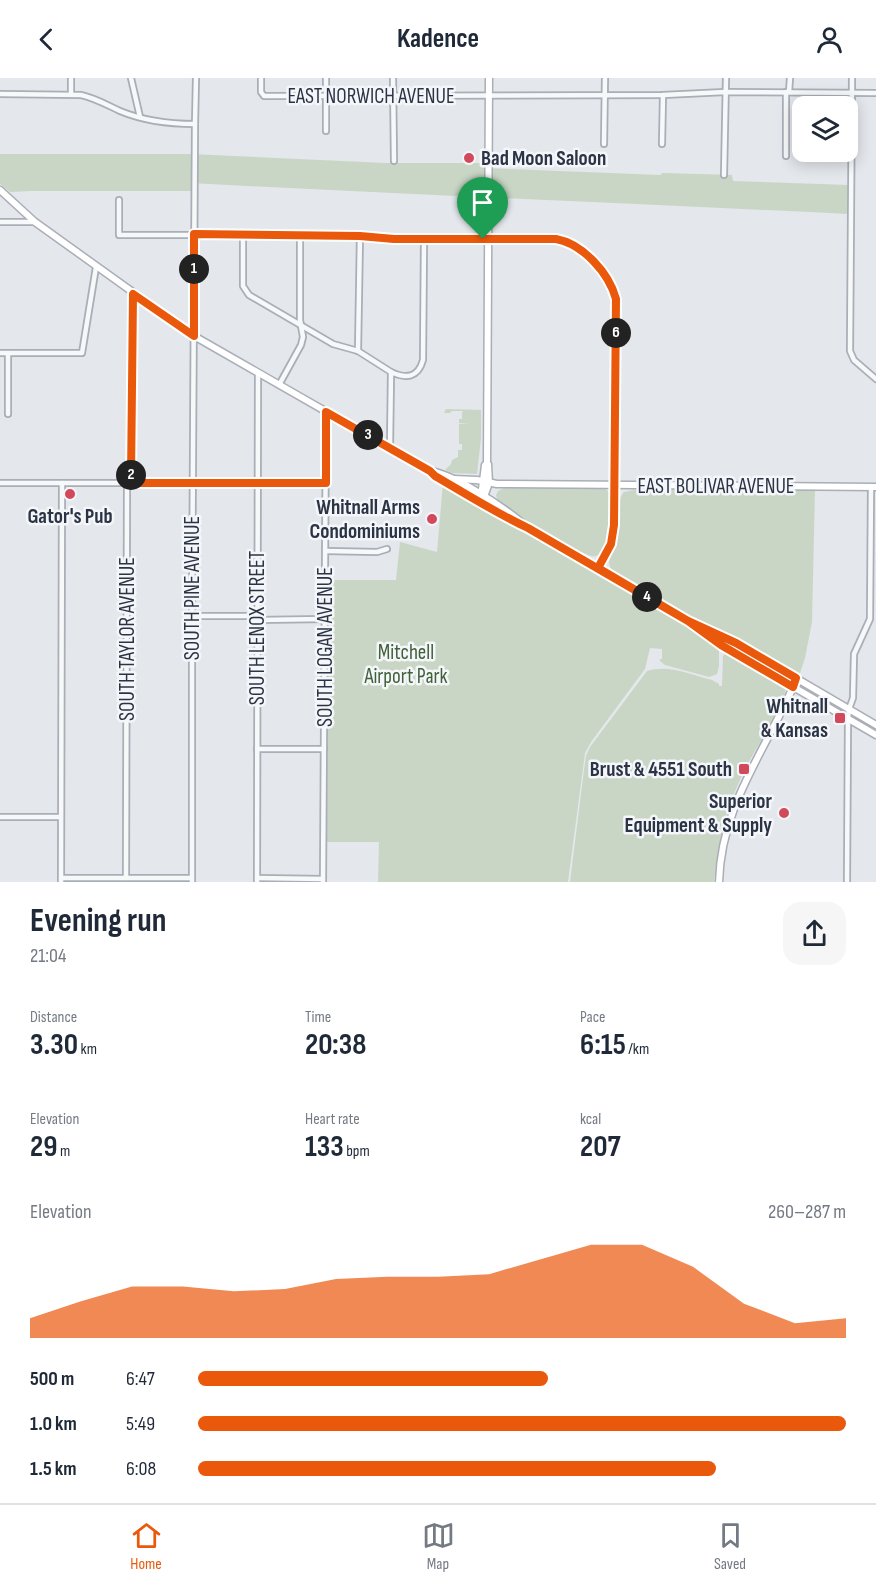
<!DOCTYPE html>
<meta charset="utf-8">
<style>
:root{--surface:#fff;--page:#f6f6f7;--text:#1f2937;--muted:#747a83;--line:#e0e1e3;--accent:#ea580c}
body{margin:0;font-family:"Sofia Sans Condensed",sans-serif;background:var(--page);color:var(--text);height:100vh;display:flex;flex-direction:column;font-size:22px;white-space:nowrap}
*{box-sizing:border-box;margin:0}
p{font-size:20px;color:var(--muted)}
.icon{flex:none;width:33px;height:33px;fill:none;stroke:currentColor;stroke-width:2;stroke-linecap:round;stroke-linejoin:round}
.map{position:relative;height:804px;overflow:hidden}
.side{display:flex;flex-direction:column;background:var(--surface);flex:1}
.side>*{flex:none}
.tools{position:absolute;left:792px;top:18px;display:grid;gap:12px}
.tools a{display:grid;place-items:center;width:66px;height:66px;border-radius:12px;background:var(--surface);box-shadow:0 3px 15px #0003;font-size:30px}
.pin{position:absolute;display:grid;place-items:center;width:51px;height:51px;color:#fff;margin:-62px -26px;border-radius:50% 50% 50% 0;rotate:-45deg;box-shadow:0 0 6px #0007}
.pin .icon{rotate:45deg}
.km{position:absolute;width:30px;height:30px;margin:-15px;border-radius:50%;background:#222;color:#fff;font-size:16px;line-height:30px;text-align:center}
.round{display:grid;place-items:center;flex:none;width:63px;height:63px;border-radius:18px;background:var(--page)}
.head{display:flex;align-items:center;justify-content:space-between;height:102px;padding:0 30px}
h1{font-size:33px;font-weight:700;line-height:45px}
.stats{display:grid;grid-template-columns:repeat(3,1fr);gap:9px;height:102px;padding:6px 30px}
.stats div{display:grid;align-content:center}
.stats b{font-size:30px;font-weight:700}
.stats small{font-size:16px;font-weight:400}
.stats p{font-size:16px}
.chart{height:168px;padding:12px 30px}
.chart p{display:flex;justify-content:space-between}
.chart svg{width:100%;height:108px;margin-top:6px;fill:var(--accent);opacity:.7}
ul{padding:0 30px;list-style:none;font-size:20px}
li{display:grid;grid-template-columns:96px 72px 1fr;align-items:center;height:45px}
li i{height:15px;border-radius:8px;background:var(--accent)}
header{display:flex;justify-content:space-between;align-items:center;height:78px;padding:0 30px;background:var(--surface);font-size:27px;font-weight:700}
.dock{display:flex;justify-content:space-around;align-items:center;height:84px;border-top:2px solid var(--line);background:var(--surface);font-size:16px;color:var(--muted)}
.dock a{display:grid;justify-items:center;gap:3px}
.dock .selected{color:var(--accent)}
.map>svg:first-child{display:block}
</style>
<header><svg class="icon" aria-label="back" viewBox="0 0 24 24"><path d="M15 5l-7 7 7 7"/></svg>Kadence<svg class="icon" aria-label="person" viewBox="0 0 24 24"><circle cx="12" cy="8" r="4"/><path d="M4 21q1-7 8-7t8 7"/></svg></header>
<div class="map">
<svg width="876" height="804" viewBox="0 0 876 804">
<rect width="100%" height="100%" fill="#e4e7ec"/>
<g fill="#c9d6c5">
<path d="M0,76h191l195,9h98l1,5 176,7 1,-2 70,2 1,6 115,4v29c-219,-11 -438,-19 -657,-31v8h-160l-21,1 -10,-8z"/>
<polygon points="446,331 481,332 481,360 477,396 452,395 445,392 451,386 452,382 458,379 458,372 462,372 462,366 459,366 459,346 469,346 459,345 459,341 462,341 462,335 463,334 462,333 452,333 450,335 444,335"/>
<polygon points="443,405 682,544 719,569 719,588 717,596 715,597 709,599 665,587 660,583 660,581 662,581 662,571 650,570 645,591 591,664 585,675 568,804 378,804 379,764 327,764 328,502 396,502 400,464 437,474"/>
<path d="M504,410h100l4,3 2,4c0,14 3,55 -14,61 -11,4 -84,-44 -98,-53l-2,-8 2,-4z"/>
<path d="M639,411l176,1 -3,132 -7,36 -6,18 -60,-35 -46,-22 -81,-48c-8,-13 4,-23 6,-36 3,-13 -3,-33 6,-43z"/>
<path d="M726,573l58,34 2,3c-5,25 -23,48 -35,70 -22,39 -33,80 -37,124h-144l14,-112 2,-14 4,-9 57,-76c21,-7 45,4 65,9l7,4v2h3l1,-30z"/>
</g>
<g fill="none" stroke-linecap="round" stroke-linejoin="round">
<g stroke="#a9aeb7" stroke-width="8">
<g id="street">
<polyline points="71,0 71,16"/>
<polyline points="131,0 140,39"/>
<polyline points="261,0 261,14 264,18 663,17 725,14 876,15"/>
<polyline points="393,0 394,83"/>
<polyline points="852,0 850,273 854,282 876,301"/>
<polyline points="789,14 790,0"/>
<path d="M0,16l81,1c14,3 26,10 39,16 24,10 49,13 75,13"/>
<polyline points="326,53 326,0"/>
<polyline points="604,66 605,0"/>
<polyline points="662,66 663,17"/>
<polyline points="786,78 786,14"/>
<polyline points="724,97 726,0"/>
<path d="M119,122v35h241l34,4h162c27,5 53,34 60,60l-2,226 -3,19 -13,24"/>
<polyline points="0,144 35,144"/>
<polyline points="243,157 243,208 249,217 333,266 358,273 391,294"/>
<polyline points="358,273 360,157"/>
<polyline points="0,275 82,275 96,189"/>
<polyline points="279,307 301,267 303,259 300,242 300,157"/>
<polyline points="8,336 8,275"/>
<path d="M390,369l1,-75c15,7 27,6 32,-12l1,-121"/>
<polyline points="0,405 325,405"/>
<polyline points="326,473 377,474 387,471"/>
<polyline points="192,538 257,538"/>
<polyline points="257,542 325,541"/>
<polyline points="257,671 324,671"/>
<polyline points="0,739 60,739"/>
<polyline points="61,800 192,800"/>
<polyline points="126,800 127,409 131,401 133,216"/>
<polyline points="257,800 323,801"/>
<polyline points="61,804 62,405"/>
<polyline points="192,804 192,538 195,46 196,0"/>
<polyline points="257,804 258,295"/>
<polyline points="323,804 326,334"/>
<polyline points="847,804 848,640 849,631 853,620 854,576 870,541 871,409"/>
</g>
</g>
<g stroke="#a9aeb7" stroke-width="9">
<g id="secondary">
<path d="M0,112l35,32 159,114 236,135 5,5c31,18 61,37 93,52l161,93 47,22 140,82"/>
<path d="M431,393c27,6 68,33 90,51"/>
<polyline points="453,401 477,402 497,406 876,409"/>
<polyline points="479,418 482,411 485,387"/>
<polyline points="482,424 489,405 488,386 487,385 489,0"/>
<polyline points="699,551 721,567 876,657"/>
<path d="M719,804c2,-79 49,-134 78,-204"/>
</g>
</g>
<use href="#street" stroke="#f7f8fa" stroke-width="4.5"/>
<use href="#secondary" stroke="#fff" stroke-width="6"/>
</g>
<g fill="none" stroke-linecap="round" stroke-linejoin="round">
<g stroke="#fff" stroke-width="12">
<path id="route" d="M483,161h-89l-34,-3 -166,-2v102l-61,-42 -2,184 -2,5h197v-71l104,59 5,5c31,18 61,37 93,52l160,93 33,24 72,42 3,-9 -60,-35 -48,-22 -90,-53 13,-24 3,-19 2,-226c-7,-26 -33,-55 -60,-60h-73"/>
</g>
<use href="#route" stroke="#ea580c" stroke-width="8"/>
</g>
<g fill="#d1495b" stroke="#f4f6f9" stroke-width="2">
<circle cx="469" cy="80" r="6"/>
<circle cx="70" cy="416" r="6"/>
<circle cx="432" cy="441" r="6"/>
<rect x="834" y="634" width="12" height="12" rx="3"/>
<rect x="738" y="685" width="12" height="12" rx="3"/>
<circle cx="784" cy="735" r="6"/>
</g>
<g text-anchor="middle" stroke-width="5" stroke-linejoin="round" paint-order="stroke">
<g font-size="21" fill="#2b3445" stroke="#f4f6f9">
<text x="371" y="25">EAST NORWICH AVENUE</text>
<text x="716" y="415">EAST BOLIVAR AVENUE</text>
<text transform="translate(192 510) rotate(-90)" y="7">SOUTH PINE AVENUE</text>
<text transform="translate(257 550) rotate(-90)" y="7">SOUTH LENOX STREET</text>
<text transform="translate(127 561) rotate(-90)" y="7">SOUTH TAYLOR AVENUE</text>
<text transform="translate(325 569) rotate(-90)" y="7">SOUTH LOGAN AVENUE</text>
</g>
<g font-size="21" font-weight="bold" fill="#2b3445" stroke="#f4f6f9" text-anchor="end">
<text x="481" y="87" text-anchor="start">Bad Moon Saloon</text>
<text x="420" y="436">Whitnall Arms<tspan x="420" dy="24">Condominiums</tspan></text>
<text x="70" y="445" text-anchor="middle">Gator's Pub</text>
<text x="828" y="635">Whitnall<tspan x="828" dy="24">&amp; Kansas</tspan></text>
<text x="732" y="698">Brust &amp; 4551 South</text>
<text x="772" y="730">Superior<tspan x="772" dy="24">Equipment &amp; Supply</tspan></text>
</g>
<g font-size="21" fill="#3f6138" stroke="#f4f6f9">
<text x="406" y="581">Mitchell<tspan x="406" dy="24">Airport Park</tspan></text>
</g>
</g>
</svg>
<div class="tools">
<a><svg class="icon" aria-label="layers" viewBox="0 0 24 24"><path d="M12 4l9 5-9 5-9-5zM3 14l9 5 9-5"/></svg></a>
</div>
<div class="pin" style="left:483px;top:161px;background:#1e9e55"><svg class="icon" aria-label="arrive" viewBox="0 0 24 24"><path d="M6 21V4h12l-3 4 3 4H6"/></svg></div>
<b class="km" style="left:194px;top:191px">1</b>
<b class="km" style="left:131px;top:397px">2</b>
<b class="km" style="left:368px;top:357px">3</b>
<b class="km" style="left:647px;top:519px">4</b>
<b class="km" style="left:616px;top:255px">6</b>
</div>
<section class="side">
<div class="head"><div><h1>Evening run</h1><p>21:04</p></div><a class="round"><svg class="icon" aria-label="share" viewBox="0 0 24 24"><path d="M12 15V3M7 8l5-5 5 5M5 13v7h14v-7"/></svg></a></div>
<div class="stats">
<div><p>Distance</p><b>3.30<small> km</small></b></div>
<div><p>Time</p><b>20:38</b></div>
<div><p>Pace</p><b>6:15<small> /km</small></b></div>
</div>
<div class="stats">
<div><p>Elevation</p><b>29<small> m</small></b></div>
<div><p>Heart rate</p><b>133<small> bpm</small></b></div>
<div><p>kcal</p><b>207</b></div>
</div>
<div class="chart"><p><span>Elevation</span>260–287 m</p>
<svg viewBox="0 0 160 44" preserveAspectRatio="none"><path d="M0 44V36L10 29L20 23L30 23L40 25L50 24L60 20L70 19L80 19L90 18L100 12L110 6L120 6L130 15L140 30L150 38L160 36V44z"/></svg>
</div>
<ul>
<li><b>500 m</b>6:47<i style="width:54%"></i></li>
<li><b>1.0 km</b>5:49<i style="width:100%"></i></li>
<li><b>1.5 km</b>6:08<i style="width:80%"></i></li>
</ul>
</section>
<nav class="dock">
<a class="selected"><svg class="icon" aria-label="home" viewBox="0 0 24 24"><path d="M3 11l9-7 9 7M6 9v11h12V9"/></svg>Home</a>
<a><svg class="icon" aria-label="map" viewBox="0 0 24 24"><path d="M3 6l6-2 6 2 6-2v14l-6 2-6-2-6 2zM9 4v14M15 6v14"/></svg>Map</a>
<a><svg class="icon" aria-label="saved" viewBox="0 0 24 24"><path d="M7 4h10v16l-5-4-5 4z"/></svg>Saved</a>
</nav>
